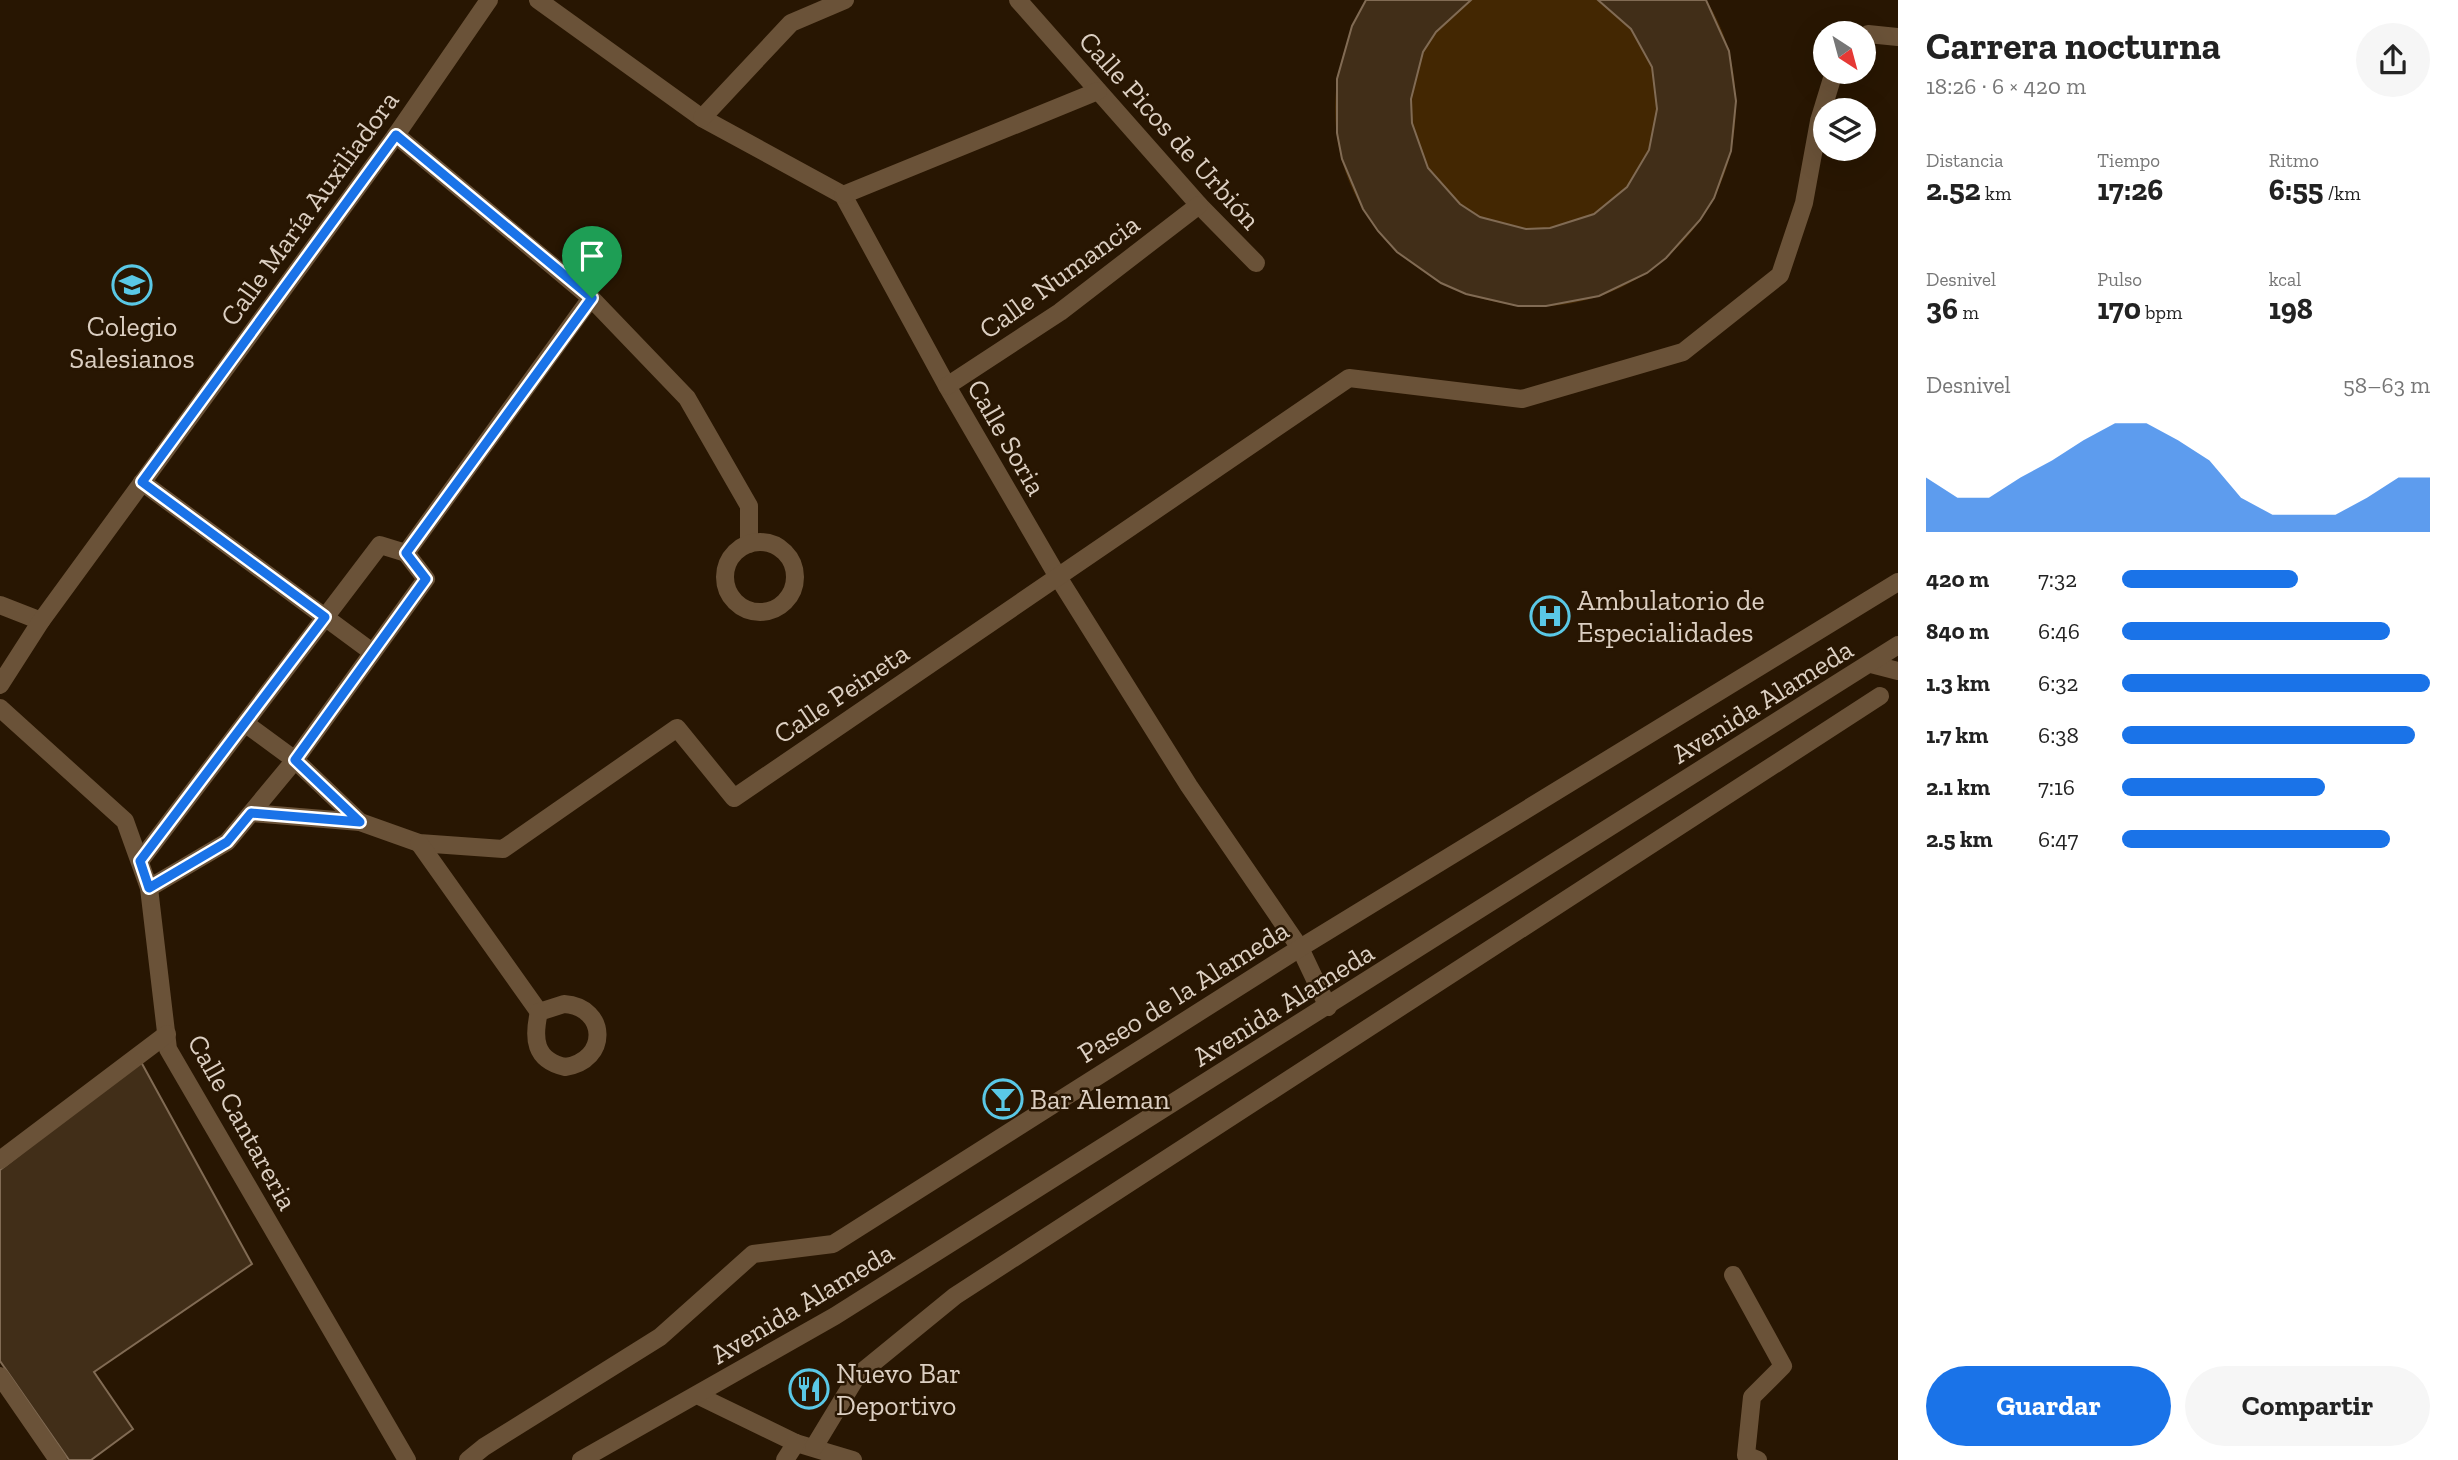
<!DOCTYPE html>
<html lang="es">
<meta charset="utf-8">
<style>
:root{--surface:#fff;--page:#f6f6f6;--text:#222;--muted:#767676;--accent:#1a73e8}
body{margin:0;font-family:"Zilla Slab",serif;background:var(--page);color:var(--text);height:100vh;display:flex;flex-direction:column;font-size:26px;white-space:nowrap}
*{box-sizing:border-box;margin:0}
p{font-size:23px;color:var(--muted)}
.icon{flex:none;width:38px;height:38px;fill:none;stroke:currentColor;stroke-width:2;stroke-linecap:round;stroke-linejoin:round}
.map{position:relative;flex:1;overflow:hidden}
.panel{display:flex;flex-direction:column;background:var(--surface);width:560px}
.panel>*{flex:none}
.needle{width:46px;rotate:144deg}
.buttons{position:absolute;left:1813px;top:21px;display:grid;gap:14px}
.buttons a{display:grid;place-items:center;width:63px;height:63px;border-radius:50%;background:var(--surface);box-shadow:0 7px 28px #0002;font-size:35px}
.pin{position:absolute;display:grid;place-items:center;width:60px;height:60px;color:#fff;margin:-72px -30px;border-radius:50% 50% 50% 0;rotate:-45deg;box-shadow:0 0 7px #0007}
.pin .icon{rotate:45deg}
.round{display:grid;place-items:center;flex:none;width:74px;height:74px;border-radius:37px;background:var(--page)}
.headline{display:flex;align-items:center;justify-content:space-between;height:119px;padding:0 28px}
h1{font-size:38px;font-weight:700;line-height:52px}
.metrics{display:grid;grid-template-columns:repeat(3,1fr);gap:10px;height:119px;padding:7px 28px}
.metrics div{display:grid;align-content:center}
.metrics b{font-size:30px;font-weight:700}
.metrics small{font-size:19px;font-weight:400}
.metrics p{font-size:19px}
.chart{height:196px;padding:14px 28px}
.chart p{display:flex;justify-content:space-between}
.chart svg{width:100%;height:126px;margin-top:7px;fill:var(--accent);opacity:.7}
.action{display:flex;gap:14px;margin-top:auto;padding:14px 28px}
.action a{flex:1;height:80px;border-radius:42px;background:var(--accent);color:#fff;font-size:28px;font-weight:700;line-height:80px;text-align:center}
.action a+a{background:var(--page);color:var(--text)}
ul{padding:0 28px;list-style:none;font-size:23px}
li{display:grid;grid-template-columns:112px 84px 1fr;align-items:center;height:52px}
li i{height:18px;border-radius:9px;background:var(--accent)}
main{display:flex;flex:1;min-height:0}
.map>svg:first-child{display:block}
</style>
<main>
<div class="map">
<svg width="1898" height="1460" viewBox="0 0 1898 1460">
<rect width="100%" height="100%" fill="#281602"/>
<path fill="#432702" d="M1366,0h340c31,47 37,110 22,163 -12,41 -38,77 -72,103 -130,99 -323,4 -321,-160 1,-39 13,-72 31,-106z"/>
<g fill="#412e18" stroke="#816b54" stroke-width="2">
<polygon points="1366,0 1471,0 1436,32 1423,52 1411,99 1412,123 1428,168 1460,204 1480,217 1526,229 1550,228 1594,214 1627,187 1649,150 1657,109 1652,67 1631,29 1598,0 1706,0 1729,51 1736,101 1731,151 1714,198 1700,220 1666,258 1647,273 1599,296 1546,306 1518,306 1466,294 1441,283 1397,252 1378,231 1363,209 1342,159 1337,133 1337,79 1352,26"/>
<polygon points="140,1060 252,1264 94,1372 133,1429 91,1460 69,1460 0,1361 0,1170"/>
</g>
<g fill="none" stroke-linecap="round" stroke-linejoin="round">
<g stroke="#6a5238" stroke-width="18">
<polyline points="538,0 702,118 843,195 947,386 1058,577 1189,786 1300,948 1328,1007"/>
<polyline points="1018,0 1199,205 1256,263"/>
<polyline points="1864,38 1868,34 1898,37"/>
<polyline points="702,118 791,23 845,0"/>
<polyline points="396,135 591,298 687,398 749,506 749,544"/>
<polyline points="843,195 1098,91"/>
<polyline points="947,386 1060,312 1199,205"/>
<polyline points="142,482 372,652"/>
<circle cx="760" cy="577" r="35"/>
<polyline points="406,553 591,298"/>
<polyline points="0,605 41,621"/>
<polyline points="1871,664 1898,671"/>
<polyline points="0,685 41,621 396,135 489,0"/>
<polyline points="0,708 125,821 149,888 168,1049 407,1460"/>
<polyline points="246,724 295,760 360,822"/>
<polyline points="252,813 360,822 419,843 503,849 677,728 734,798 1349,378 1522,399 1683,352 1780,275 1804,203 1819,121 1834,72"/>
<polyline points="419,843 539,1012"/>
<polyline points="140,861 380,545 406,553"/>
<polyline points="149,888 227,842 295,760 426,579 406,553"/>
<path d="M564,1004c44,3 45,57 1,63 -31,-7 -32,-29 -26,-55z"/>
<polyline points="0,1160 167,1034"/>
<polyline points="1733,1275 1783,1366 1752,1397 1746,1455 1758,1460"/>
<polyline points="0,1376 58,1460"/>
<polyline points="699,1396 796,1443 853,1460"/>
<polyline points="814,1447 857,1376 955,1296 1880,696"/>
<polyline points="468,1460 484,1447 660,1337 753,1254 833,1244 1300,948 1898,582"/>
<polyline points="581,1460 835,1316 1898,645"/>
<polyline points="785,1460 796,1443"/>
</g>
</g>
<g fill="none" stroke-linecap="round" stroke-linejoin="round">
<g stroke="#fff" stroke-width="14">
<polygon id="route" points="396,135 592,298 406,553 426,579 295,760 360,822 251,813 227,842 149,888 140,861 325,617 142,482"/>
</g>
<use href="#route" stroke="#1a73e8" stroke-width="9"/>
</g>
<defs>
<g id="school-ring" transform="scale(2.0125)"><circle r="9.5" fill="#281602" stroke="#5ac8e6" stroke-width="1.5"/><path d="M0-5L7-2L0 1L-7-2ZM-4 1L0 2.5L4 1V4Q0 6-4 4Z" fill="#5ac8e6"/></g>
<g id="hospital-ring" transform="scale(2.0125)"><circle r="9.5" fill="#281602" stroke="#5ac8e6" stroke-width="1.5"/><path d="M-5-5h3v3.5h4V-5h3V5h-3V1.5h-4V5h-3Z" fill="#5ac8e6"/></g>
<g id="bar-ring" transform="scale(2.0125)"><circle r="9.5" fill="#281602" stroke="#5ac8e6" stroke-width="1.5"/><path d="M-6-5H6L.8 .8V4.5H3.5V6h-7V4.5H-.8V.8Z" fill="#5ac8e6"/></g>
<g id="restaurant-ring" transform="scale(2.0125)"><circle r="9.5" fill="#281602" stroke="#5ac8e6" stroke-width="1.5"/><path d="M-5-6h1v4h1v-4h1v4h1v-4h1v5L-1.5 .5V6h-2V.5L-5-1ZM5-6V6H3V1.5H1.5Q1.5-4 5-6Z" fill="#5ac8e6"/></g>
</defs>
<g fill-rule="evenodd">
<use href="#school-ring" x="132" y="285"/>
<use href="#hospital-ring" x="1550" y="616"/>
<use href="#bar-ring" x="1003" y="1099"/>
<use href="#restaurant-ring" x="809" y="1389"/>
</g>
<g text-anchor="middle" stroke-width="5" stroke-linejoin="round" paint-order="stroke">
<g font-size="28" fill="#dccfc2" stroke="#281602">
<text transform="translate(1170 130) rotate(48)" y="10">Calle Picos de Urbión</text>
<text transform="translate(309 208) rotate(-54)" y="10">Calle María Auxiliadora</text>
<text transform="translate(1059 276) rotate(-36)" y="10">Calle Numancia</text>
<text transform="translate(1007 437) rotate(60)" y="10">Calle Soria</text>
<text transform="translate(841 693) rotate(-34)" y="10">Calle Peineta</text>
<text transform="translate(1762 701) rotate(-32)" y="10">Avenida Alameda</text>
<text transform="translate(1183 991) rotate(-32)" y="10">Paseo de la Alameda</text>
<text transform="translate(1283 1004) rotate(-32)" y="10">Avenida Alameda</text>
<text transform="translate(243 1122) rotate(61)" y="10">Calle Cantareria</text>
<text transform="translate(802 1303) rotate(-31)" y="10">Avenida Alameda</text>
</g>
<g font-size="28" fill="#dccfc2" stroke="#281602" text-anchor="start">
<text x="132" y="336" text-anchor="middle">Colegio<tspan x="132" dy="32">Salesianos</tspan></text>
<text x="1577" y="610">Ambulatorio de<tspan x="1577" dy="32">Especialidades</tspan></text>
<text x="1030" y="1109">Bar Aleman</text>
<text x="836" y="1383">Nuevo Bar<tspan x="836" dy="32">Deportivo</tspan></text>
</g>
</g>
</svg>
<div class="buttons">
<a><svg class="needle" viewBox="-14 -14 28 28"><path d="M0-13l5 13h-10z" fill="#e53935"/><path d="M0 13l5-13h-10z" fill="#767676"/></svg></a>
<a><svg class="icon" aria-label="layers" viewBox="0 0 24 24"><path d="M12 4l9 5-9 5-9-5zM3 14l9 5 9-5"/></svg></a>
</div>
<div class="pin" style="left:592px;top:298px;background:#1e9e55"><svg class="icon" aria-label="arrive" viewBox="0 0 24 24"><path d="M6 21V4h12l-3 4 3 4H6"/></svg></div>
</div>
<section class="panel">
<div class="headline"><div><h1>Carrera nocturna</h1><p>18:26 · 6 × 420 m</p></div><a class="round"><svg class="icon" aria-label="share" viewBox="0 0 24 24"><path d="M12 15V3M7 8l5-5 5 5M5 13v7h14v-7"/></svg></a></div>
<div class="metrics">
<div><p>Distancia</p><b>2.52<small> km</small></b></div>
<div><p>Tiempo</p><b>17:26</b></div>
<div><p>Ritmo</p><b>6:55<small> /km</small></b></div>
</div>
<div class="metrics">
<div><p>Desnivel</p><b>36<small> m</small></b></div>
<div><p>Pulso</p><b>170<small> bpm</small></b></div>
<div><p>kcal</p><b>198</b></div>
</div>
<div class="chart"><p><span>Desnivel</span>58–63 m</p>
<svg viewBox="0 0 160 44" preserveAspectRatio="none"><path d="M0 44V25L10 32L20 32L30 25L40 19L50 12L60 6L70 6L80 12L90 19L100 32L110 38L120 38L130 38L140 32L150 25L160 25V44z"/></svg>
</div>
<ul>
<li><b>420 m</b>7:32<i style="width:57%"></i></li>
<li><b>840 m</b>6:46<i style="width:87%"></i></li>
<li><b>1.3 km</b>6:32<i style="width:100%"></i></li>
<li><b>1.7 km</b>6:38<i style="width:95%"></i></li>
<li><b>2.1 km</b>7:16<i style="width:66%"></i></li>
<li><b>2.5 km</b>6:47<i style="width:87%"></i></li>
</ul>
<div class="action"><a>Guardar</a><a>Compartir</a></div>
</section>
</main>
